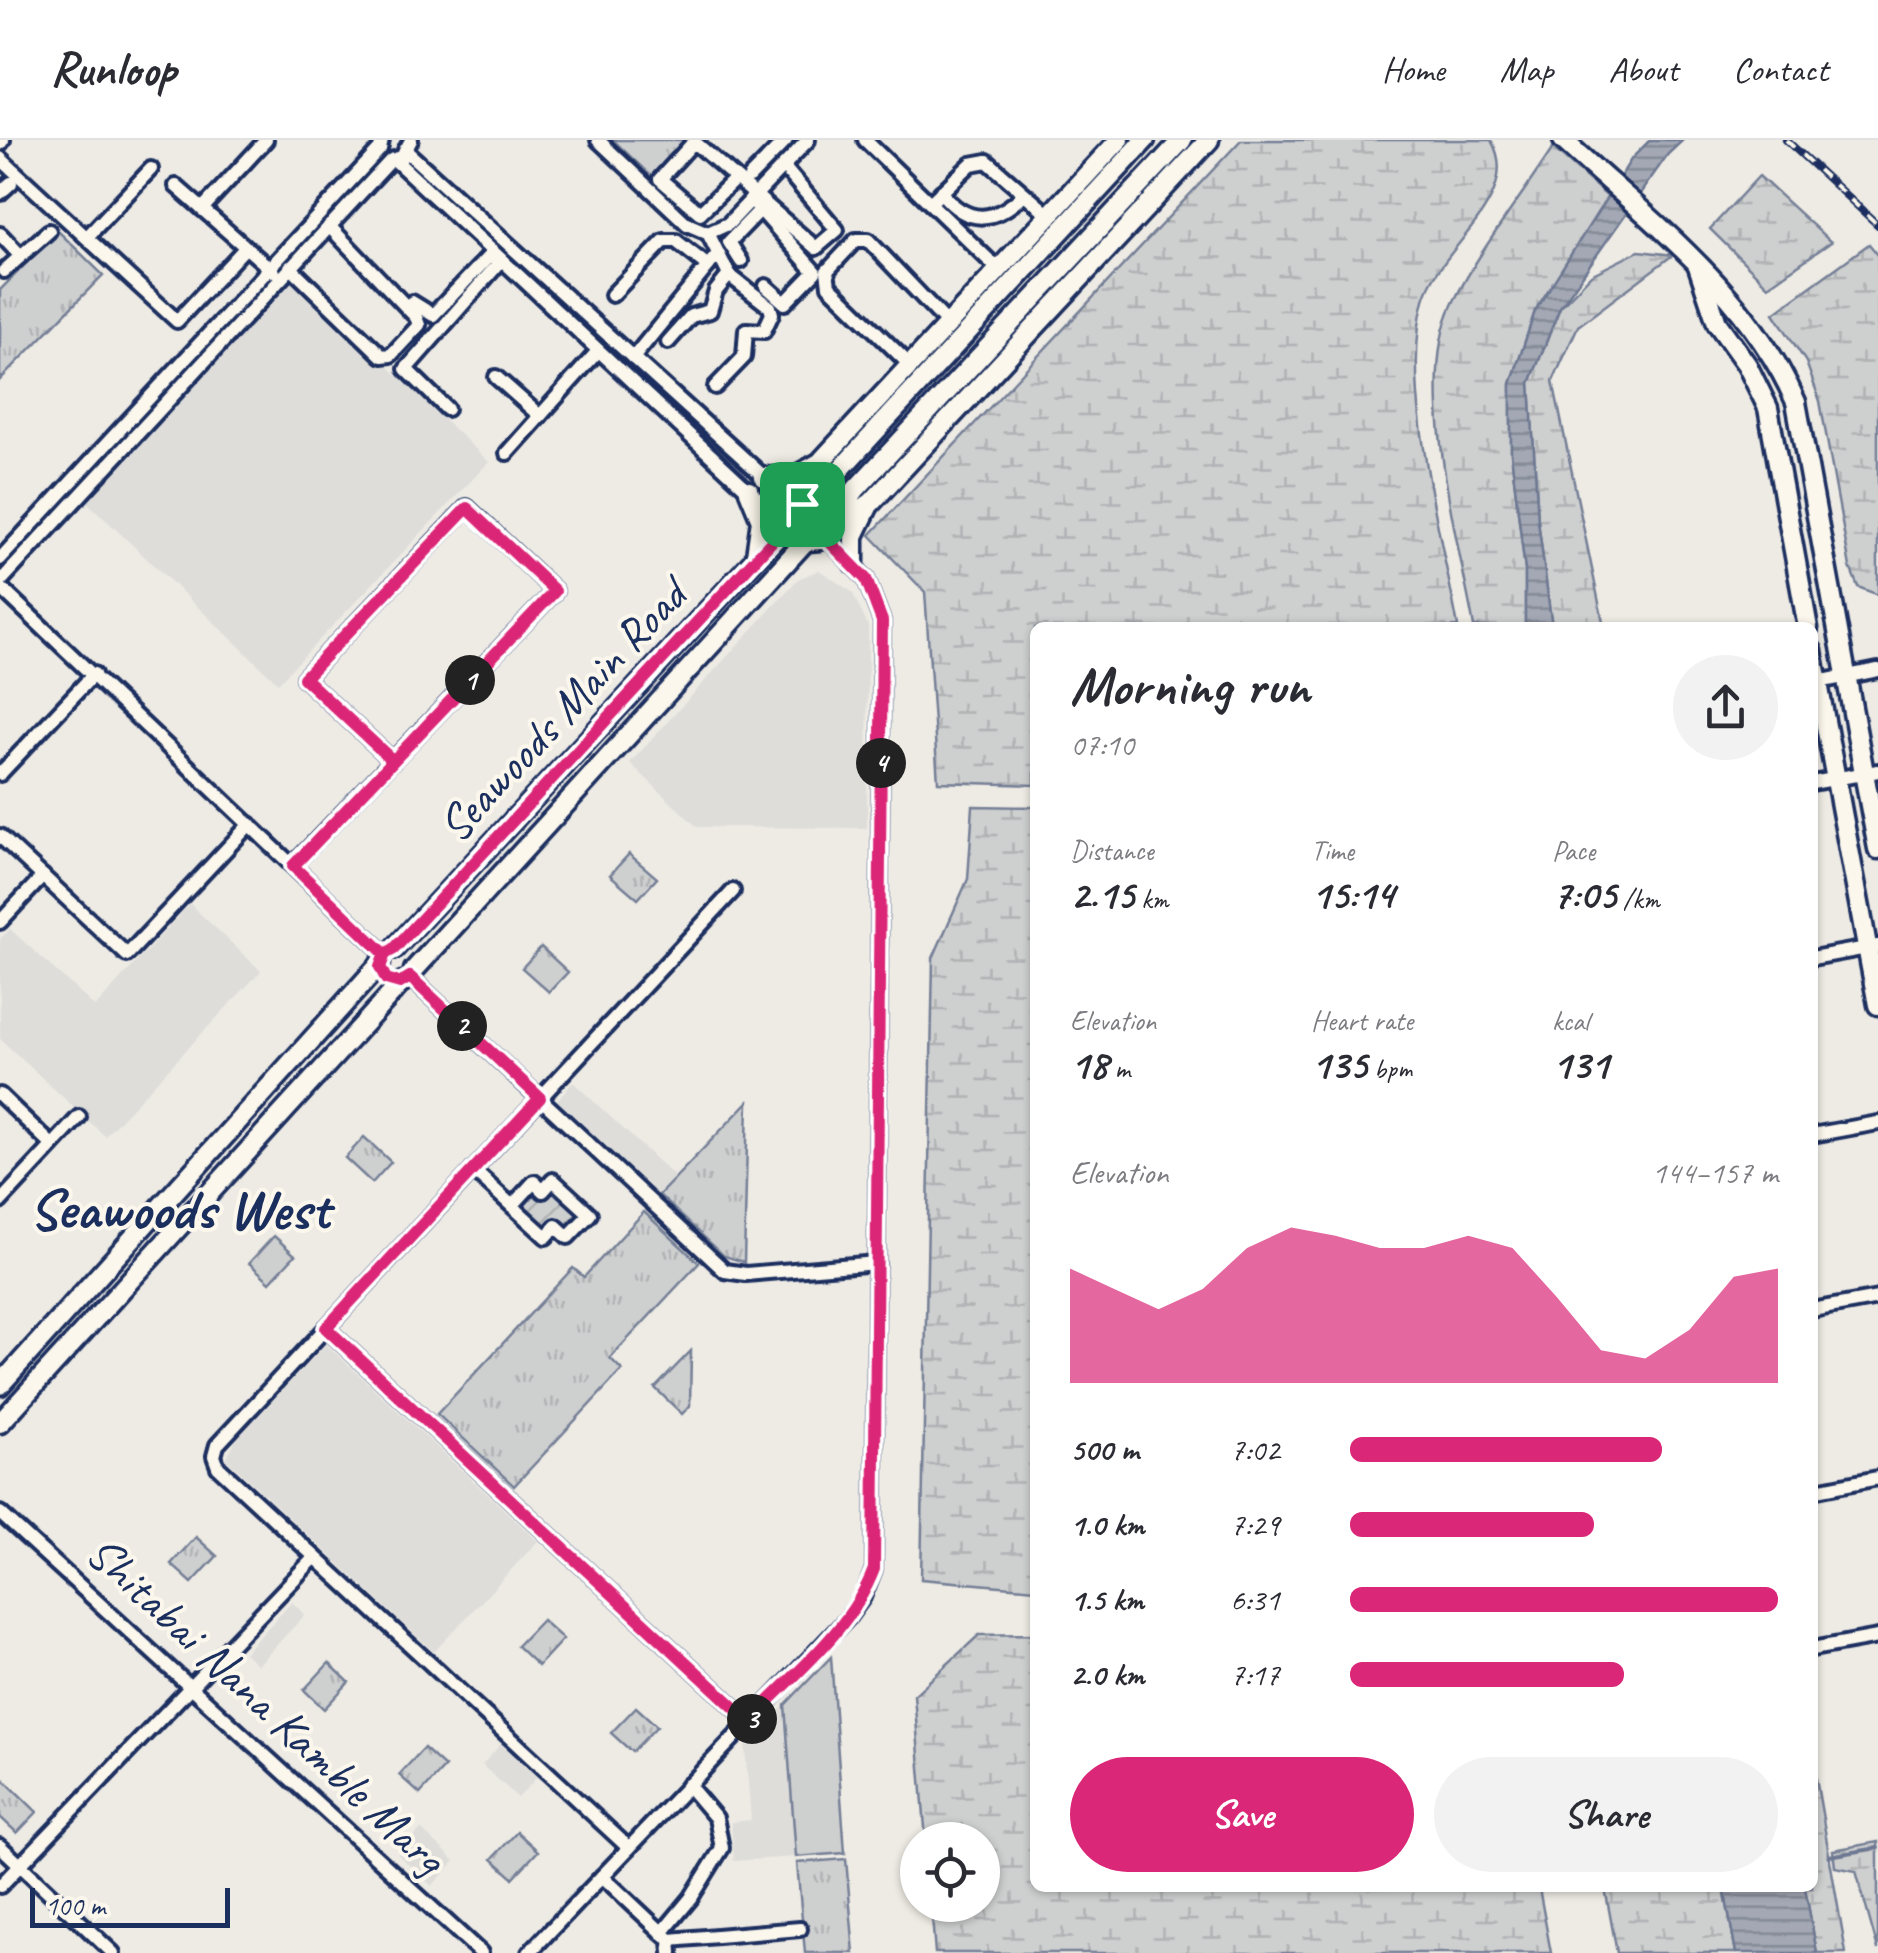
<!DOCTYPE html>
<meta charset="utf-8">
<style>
:root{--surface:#fff;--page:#f2f2f3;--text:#2b2b33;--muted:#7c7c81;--line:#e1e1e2;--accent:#db2777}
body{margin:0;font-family:Caveat,sans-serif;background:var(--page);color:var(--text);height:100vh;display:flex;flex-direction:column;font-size:38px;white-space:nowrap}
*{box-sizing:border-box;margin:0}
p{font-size:32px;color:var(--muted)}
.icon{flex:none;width:55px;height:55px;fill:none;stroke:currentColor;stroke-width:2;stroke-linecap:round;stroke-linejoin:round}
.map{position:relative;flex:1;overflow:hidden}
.side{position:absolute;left:1030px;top:482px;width:788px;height:1270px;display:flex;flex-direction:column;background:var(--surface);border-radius:15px;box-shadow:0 2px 8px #0004}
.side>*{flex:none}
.controls{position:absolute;left:900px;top:1682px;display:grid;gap:20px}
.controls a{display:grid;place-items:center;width:100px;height:100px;border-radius:50%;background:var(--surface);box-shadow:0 2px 8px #0004;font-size:50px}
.scale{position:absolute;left:30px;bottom:25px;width:200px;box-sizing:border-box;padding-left:10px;border:5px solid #1b2f5e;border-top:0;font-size:28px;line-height:35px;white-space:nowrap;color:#1b2f5e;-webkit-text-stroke:8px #fbf7ec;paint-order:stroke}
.pin{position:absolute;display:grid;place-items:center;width:85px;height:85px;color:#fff;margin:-42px;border-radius:20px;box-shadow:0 5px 15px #0006}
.km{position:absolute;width:50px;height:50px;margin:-25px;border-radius:50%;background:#222;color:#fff;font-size:28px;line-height:50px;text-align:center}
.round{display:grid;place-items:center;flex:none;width:105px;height:105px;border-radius:52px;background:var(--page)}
.head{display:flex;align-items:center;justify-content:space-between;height:170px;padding:0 40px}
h1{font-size:55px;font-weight:800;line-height:75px}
.metrics{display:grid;grid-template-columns:repeat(3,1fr);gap:15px;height:170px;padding:10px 40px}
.metrics div{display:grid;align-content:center}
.metrics b{font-size:42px;font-weight:800}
.metrics small{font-size:28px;font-weight:400}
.metrics p{font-size:28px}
.chart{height:280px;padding:20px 40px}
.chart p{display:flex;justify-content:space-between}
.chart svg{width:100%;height:180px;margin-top:10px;fill:var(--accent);opacity:.7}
.cta{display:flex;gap:20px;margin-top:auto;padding:20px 40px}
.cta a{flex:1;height:115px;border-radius:60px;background:var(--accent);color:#fff;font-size:40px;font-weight:800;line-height:115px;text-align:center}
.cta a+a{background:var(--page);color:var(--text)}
ul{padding:0 40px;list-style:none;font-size:32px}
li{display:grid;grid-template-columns:160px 120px 1fr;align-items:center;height:75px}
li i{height:25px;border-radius:12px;background:var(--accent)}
header{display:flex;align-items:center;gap:60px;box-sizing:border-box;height:140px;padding:0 50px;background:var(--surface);border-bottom:2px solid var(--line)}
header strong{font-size:48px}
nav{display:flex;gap:55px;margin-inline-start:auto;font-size:35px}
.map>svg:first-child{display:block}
</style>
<header>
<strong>Runloop</strong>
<nav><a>Home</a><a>Map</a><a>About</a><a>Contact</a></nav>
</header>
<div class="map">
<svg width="1878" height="1813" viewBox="0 0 1878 1813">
<defs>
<pattern id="grass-tufts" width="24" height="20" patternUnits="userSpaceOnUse" patternTransform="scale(2.5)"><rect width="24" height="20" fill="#cecfcf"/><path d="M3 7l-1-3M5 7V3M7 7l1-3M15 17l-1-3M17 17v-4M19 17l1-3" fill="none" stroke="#b0b2b4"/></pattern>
<pattern id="wetland-marsh" width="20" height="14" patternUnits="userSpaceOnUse" patternTransform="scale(2.5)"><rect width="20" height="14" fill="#cecfcf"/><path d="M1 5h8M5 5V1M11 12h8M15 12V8" fill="none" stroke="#b0b2b4"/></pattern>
<pattern id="garden-furrows" width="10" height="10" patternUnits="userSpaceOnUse" patternTransform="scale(2.5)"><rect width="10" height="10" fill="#cecfcf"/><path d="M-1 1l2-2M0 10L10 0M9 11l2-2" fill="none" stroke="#b0b2b4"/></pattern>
<pattern id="water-rules" width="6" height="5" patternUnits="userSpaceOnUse" patternTransform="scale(2.5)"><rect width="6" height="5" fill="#a3a8b4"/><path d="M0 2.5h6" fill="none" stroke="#848996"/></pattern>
</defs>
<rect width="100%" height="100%" fill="#eeebe4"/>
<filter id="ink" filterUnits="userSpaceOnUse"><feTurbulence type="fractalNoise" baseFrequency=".01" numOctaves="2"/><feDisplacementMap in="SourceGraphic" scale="20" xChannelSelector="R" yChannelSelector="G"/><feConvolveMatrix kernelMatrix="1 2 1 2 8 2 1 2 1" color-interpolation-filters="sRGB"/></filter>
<g filter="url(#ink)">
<g fill="#deddda">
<polygon points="295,138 489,322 278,543 87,362"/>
<polygon points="819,430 852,452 868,486 867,688 697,687 630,623 798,439"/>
<polygon points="190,764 261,831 105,996 0,899 0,799 10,789 95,867"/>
<polygon points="573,942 675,1037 659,1055 557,960"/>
<polygon points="326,1204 538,1401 434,1512 226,1319 236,1300"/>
<polygon points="292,1462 305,1475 258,1525 244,1513"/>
<polygon points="785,1565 796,1717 734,1721 731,1682 751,1680 745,1606"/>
<polygon points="501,1604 537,1637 518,1658 482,1625"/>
<polygon points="421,1689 455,1721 432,1746 397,1714"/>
</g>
<g fill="url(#grass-tufts)" stroke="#747f96" stroke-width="2.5">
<polygon points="613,0 691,0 654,39"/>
<polygon points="58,91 103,135 0,240 0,150"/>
<polygon points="629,714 657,738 638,759 610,735"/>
<polygon points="541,807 568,832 549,852 522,828"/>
<polygon points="748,962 744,1122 724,1116 659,1055"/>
<polygon points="364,997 391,1022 372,1043 345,1018"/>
<polygon points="644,1072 699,1123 610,1218 622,1230 514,1346 437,1274 573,1128 584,1137"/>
<polygon points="274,1096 295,1115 270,1142 249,1123"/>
<polygon points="691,1211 690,1266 682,1274 655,1248"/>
<polygon points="196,1397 217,1416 192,1443 171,1424"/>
<polygon points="542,1480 563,1499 538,1526 517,1506"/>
<polygon points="329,1523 349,1542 324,1569 304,1550"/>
<polygon points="636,1567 657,1586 632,1612 611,1593"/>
<polygon points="424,1608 445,1627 420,1654 399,1635"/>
<polygon points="0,1636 37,1672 17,1693 0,1677"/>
<polygon points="517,1692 538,1711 513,1738 492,1719"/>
<polygon points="846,1719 854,1813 805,1813 797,1723"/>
</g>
<g fill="url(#wetland-marsh)" stroke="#747f96" stroke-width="2.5">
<path d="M1241,0h250c34,58 -53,108 -67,160 -24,85 18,238 34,327l-423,1v157l-97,-3 -13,-190 -55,-57z"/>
<path d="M1553,8l56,50 -74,113 -24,73v69l14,117v57h-51c-15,-84 -60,-247 -21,-324 27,-54 67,-104 100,-155z"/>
<polygon points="1759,36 1831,102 1768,146 1710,89"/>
<polygon points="1869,104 1878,115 1878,455 1858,447 1850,427 1820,261 1806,222 1774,173"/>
<polygon points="1639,111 1673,115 1578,186 1553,241 1604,487 1552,487 1538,381 1530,243 1560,167 1591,135"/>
<polygon points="973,666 1035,667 1035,1449 921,1439 933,818 968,739"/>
<polygon points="1035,1494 1035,1748 1539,1748 1551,1813 935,1813 931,1765 982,1765 982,1700 926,1700 914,1555 979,1495"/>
<polygon points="1813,1621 1846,1813 1817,1813 1805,1748 1812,1748"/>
<polygon points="1878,1702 1878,1810 1856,1731 1835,1727 1833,1710"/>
<polygon points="1605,1748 1724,1748 1736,1813 1617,1813"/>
</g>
<polygon fill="url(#garden-furrows)" stroke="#747f96" stroke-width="2.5" points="553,1040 590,1074 568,1097 556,1086 546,1097 512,1066 534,1042 543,1050"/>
<polygon fill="#cecfcf" stroke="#747f96" stroke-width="2.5" points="831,1517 845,1713 796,1717 785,1565"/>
<g fill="url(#water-rules)" stroke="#6d7892" stroke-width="2.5">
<polygon points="1650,0 1683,0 1668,14 1560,167 1530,243 1538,381 1552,487 1525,487 1525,430 1511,313 1511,244 1535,171 1632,18"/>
<polygon points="1724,1748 1805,1748 1817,1813 1736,1813"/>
</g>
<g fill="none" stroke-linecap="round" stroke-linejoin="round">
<polyline stroke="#6d7892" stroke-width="4" points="1829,1716 1878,1708"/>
<g stroke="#1b2f5e" stroke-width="20">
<g id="minor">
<polyline points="598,0 687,84 708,93 728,84 808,0"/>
<polyline points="865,0 999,130"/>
<polyline points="0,4 3,0"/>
<polyline points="405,10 796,366"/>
<polyline points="0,18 177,181 245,108"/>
<polyline points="395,20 749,351 786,380"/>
<polyline points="750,37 786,0"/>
<polyline points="735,39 700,73 660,39 691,5 698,5 816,108 837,90 783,26"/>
<polyline points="176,46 274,132"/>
<path d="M941,52c27,35 55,30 83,2"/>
<polyline points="0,53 11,43"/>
<polyline points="751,59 815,132 785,163 766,146"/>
<polyline points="930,63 971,24 987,21 1049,75"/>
<polyline points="202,69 266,0"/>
<polyline points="708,93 729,135 770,167 772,174 764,191 746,190 744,217 715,247"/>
<polyline points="0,94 21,116"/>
<polyline points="87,97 151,29"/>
<polyline points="741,121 729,102 760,70"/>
<polyline points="290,127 382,216 391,215 419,185 416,177 329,86"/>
<polyline points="4,131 49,91"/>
<polyline points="612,155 664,101 676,101 708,126"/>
<polyline points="412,162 433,175 492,113"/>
<polyline points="668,202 691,176 710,171 716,151 729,135"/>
<polyline points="633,218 717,115"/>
<polyline points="910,225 829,146 827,131 856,100 868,100 948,184"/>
<polyline points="496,237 540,276"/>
<polyline points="447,269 406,229 500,122"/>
<polyline points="507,313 598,211"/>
<polyline points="0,419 380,9 382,0"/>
<polyline points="0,442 391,20 402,17 411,0"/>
<polyline points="0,447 385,814"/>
<polyline points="1818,542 1878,530"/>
<polyline points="0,634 94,534"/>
<polyline points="1812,643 1878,631"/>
<polyline points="0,696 127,815 250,684"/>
<polyline points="293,725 555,451 467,367 304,538 393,621"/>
<polyline points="0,782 43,736"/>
<polyline points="1812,818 1878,806"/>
<polyline points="410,837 725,1131 746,1134 877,1123"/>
<polyline points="0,955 52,1005"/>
<polyline points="1812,995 1878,983"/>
<path d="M473,1030c24,22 48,44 73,67l10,-11 12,11 22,-23 -37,-34 -10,11 -9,-9 -22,24"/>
<polyline points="0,1062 79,977"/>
<polyline points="1812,1170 1878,1158"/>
<polyline points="326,1188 749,1581"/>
<polyline points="1812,1351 1878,1338"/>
<polyline points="0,1373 481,1813"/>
<polyline points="1812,1509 1878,1497"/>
<polyline points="0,1706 113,1813"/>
<polyline points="629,1708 218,1327 214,1316 217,1305 733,751"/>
<polyline points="602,1736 670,1800 671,1813"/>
<polyline points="0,1746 315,1417"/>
<polyline points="662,1793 691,1758 722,1708 716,1678 688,1645"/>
<polyline points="670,1800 800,1789"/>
<polyline points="529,1813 847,1479 863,1457 874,1429 882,481 866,439 824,395"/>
</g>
</g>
<g stroke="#1b2f5e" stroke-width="25">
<g id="major">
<path d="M1563,0c85,79 185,152 233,262l82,447"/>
<polyline points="1698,126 1717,183 1747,225 1768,268 1808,488"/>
<polyline points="764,337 792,338 819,323"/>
<polyline points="749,351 761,380 756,415"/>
<polyline points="804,355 823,319 1119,0"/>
<polyline points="802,363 838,332 1145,0"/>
<polyline points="828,386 821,368 809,363 796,366 786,380 788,392 797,402 820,400 856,349 1182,0"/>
<polyline points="834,386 871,363 1209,0"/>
<polyline points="854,424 854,396 868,367"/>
<polyline points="1812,511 1878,865"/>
<polyline points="394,809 786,386"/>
<polyline points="414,830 803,404"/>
<polyline points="0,1245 380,824"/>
<polyline points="0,1283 402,842"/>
</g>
</g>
<use href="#minor" stroke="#fbf7ec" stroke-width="12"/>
<use href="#major" stroke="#fbf7ec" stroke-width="18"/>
<g stroke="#1b2f5e" stroke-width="8">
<polyline id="rail" points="1786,0 1878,85"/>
</g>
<use href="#rail" stroke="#fbf7ec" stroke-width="4" stroke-dasharray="11" stroke-linecap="butt"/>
</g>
</g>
<g fill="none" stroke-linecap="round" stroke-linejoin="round" filter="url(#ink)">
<g stroke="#fff" stroke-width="20">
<path id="route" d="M802,364l-10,6 -6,16 -392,423 -9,5 -92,-88 262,-275 -88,-83 -163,170 89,83 -100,105 92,88 -5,13 6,12 14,4 10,-6 130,121 -214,230 423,393c44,-46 102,-91 125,-152l8,-948 -16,-42 -42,-43 1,-23 -10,-8 -13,-1"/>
</g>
<use href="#route" stroke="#db2777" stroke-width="12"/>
</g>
<g text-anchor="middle" stroke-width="8" stroke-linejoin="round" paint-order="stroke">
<g font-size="48" fill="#1b2f5e" stroke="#fbf7ec">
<text transform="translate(561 570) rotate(-47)" y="17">Seawoods Main Road</text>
<text transform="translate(267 1564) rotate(43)" y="17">Shitabai Nana Kamble Marg</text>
</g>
<g font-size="58" font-weight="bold" fill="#1b2f5e" stroke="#fbf7ec">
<text x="179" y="1088">Seawoods West</text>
</g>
</g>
</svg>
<div class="controls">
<a><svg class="icon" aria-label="locate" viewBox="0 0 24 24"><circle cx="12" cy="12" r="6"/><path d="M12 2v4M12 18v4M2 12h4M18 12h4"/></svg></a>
</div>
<div class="scale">100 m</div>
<div class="pin" style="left:802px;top:364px;background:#1e9e55"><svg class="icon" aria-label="arrive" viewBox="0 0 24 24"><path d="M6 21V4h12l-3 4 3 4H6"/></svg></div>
<b class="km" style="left:470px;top:540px">1</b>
<b class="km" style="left:462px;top:886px">2</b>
<b class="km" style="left:752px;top:1579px">3</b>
<b class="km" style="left:881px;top:623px">4</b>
<section class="side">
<div class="head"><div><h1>Morning run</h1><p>07:10</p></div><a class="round"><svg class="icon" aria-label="share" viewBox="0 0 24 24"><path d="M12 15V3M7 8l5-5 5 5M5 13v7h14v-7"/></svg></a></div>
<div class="metrics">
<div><p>Distance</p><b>2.15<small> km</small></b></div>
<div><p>Time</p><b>15:14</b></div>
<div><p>Pace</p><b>7:05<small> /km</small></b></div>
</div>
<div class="metrics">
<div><p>Elevation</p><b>18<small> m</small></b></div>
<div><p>Heart rate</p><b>135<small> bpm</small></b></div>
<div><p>kcal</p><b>131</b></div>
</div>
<div class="chart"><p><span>Elevation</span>144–157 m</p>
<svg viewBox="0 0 160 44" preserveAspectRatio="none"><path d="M0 44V16L10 21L20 26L30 21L40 11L50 6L60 8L70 11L80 11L90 8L100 11L110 23L120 36L130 38L140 31L150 18L160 16V44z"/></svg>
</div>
<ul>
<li><b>500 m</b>7:02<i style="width:73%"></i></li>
<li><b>1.0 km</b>7:29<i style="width:57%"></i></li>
<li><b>1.5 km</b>6:31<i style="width:100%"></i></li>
<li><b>2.0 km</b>7:17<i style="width:64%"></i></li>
</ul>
<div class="cta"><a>Save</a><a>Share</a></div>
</section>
</div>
